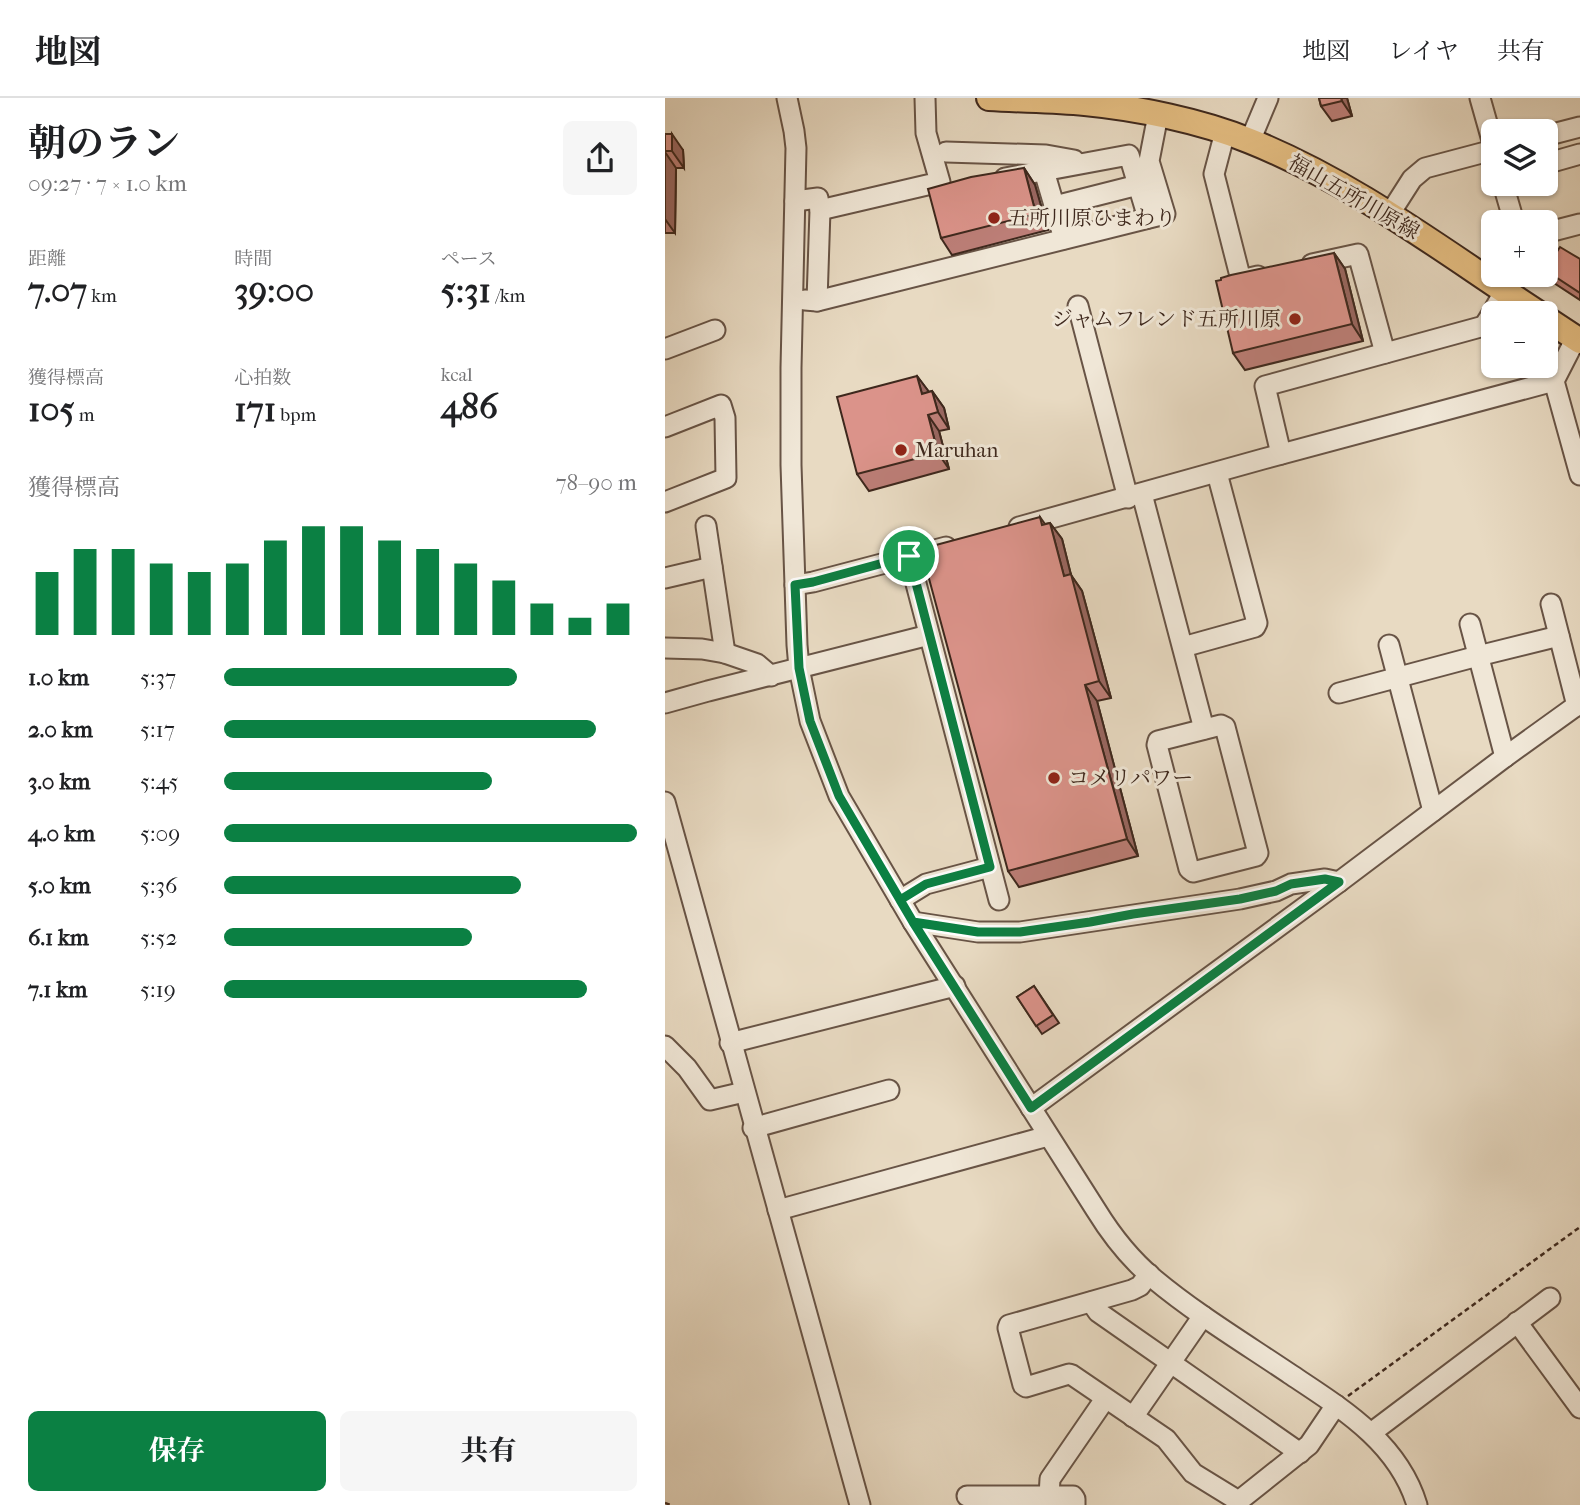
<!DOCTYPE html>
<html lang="ja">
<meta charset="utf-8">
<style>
:root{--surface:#fff;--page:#f6f6f6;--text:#202124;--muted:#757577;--line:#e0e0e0;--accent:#0b8043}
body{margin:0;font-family:"IM FELL French Canon","Noto Serif JP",serif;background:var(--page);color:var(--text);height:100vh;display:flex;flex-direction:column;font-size:26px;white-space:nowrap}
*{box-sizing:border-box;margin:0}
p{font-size:23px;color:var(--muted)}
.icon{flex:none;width:38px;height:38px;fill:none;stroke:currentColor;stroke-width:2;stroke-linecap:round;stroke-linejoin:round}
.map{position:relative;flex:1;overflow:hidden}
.sheet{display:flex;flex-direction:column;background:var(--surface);width:665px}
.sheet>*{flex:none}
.tools{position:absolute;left:816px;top:21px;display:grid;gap:14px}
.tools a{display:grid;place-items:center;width:77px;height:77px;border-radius:10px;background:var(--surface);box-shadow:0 2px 5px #0004;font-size:35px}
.pin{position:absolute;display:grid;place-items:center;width:60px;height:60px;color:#fff;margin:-30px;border:4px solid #fff;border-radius:50%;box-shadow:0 2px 7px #0007}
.round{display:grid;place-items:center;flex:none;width:74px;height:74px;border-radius:10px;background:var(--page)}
.headline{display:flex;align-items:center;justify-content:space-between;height:119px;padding:0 28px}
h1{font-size:38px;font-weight:700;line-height:52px}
.metrics{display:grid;grid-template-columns:repeat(3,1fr);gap:10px;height:119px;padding:7px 28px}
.metrics div{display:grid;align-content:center}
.metrics b{font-size:35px;font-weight:700}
.metrics small{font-size:19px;font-weight:400}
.metrics p{font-size:19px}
.chart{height:196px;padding:14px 28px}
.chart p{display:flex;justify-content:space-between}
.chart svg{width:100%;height:126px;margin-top:7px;stroke:var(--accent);stroke-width:6}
.button{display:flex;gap:14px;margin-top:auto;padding:14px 28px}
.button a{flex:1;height:80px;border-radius:10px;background:var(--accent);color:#fff;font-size:28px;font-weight:700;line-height:80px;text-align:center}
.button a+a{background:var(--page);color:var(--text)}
ul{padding:0 28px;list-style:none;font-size:23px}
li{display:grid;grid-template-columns:112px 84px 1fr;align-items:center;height:52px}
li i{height:18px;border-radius:9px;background:var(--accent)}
header{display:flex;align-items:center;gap:42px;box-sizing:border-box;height:98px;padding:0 35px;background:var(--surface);border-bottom:2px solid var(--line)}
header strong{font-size:33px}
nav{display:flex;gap:38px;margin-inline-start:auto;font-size:24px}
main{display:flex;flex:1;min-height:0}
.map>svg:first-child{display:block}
</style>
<header>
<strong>地図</strong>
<nav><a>地図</a><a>レイヤ</a><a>共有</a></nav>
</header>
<main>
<section class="sheet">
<div class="headline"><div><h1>朝のラン</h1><p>09:27 · 7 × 1.0 km</p></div><a class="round"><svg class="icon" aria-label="share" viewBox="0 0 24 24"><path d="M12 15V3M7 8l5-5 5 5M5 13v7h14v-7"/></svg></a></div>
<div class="metrics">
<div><p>距離</p><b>7.07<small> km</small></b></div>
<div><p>時間</p><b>39:00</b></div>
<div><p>ペース</p><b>5:31<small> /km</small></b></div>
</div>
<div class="metrics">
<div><p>獲得標高</p><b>105<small> m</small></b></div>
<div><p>心拍数</p><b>171<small> bpm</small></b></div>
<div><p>kcal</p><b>486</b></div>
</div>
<div class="chart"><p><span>獲得標高</span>78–90 m</p>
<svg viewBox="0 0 160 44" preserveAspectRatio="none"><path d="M5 44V22M15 44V14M25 44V14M35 44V19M45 44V22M55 44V19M65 44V11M75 44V6M85 44V6M95 44V11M105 44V14M115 44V19M125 44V25M135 44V33M145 44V38M155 44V33"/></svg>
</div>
<ul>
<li><b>1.0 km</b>5:37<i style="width:71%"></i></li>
<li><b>2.0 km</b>5:17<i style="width:90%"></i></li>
<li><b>3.0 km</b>5:45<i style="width:65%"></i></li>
<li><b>4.0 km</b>5:09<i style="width:100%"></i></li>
<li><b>5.0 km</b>5:36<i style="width:72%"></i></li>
<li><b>6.1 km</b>5:52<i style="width:60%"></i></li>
<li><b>7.1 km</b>5:19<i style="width:88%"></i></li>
</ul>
<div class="button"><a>保存</a><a>共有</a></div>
</section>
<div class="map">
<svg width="915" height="1407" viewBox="0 0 915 1407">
<rect width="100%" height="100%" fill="#e8dac2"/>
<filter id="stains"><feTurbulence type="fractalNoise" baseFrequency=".00286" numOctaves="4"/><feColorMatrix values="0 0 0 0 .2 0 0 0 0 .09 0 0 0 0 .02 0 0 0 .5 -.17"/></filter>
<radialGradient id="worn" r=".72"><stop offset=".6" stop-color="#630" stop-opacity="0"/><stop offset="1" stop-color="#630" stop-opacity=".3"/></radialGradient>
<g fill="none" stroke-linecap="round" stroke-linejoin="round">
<g stroke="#685446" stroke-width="23">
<g id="minor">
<path d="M122,0l7,33 2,17 -5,220v97l6,180 2,23 11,53 29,75 74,126 183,288c16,26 34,49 58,69 42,35 90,64 136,95 51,34 108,68 127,131"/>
<polyline points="815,0 828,46"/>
<polyline points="560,34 549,76 576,182 593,178"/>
<polyline points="880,38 915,29"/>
<polyline points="585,43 603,0"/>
<polyline points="281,54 381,57 409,62"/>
<polyline points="880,66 915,56"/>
<polyline points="379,73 399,141"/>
<polyline points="340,80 464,57 483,120"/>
<polyline points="838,86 849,124"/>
<polyline points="130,103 153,100 155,112 275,84 261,35 260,0"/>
<polyline points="390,108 473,87"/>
<polyline points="724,117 747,81 760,70 828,52"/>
<polyline points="880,135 915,126"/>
<polyline points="647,166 693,156 720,255"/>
<polyline points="140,202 152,203 155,112"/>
<polyline points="152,203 500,116 484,63 493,17"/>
<polyline points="413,208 463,400"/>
<polyline points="911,240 889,283 915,377"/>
<polyline points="0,251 50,232"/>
<polyline points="0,329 56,307 60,320 61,380 0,404"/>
<path d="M616,356l-16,-68 219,-60c12,-18 19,-33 29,-51"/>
<polyline points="477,396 539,631"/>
<polyline points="41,428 60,555"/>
<polyline points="354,429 598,361 889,283"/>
<polyline points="244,459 334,802"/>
<polyline points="0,480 47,469"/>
<polyline points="130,487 148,484 281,449"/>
<polyline points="886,506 912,608"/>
<polyline points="805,526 840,659"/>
<polyline points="724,547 768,713"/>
<polyline points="518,549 590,529 592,525 552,375"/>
<polyline points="0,550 37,551 60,555 92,566 106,578"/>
<polyline points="674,595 813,558 894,538"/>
<polyline points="0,605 43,593 264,537"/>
<polygon points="556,627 560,629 593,755 591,758 528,774 524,771 492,647 493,643"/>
<path d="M0,704c64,235 130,469 195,703"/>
<polyline points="235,802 261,786 325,769"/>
<polyline points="248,824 313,834 355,834 575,801 611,793 626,786 660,781 674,784"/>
<polyline points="65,945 290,888"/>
<polyline points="0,948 22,970 45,1002 79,994"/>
<polyline points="366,1010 674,784 840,659 915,605"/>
<polyline points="88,1030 224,992"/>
<polyline points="113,1112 383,1038"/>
<polyline points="484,1176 475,1188 467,1192 344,1227 343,1230 358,1287 361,1289 404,1276 407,1277 501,1341 528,1375 572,1402 575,1402 644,1347 671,1307"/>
<polyline points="426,1204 433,1214 635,1355"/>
<polyline points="852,1224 915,1310"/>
<polyline points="468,1319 538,1218"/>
<polyline points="706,1335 885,1200"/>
<polyline points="302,1398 408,1398 410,1401 410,1407"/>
<polyline points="384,1398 385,1381 440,1301"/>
</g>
</g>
<g stroke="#3e281d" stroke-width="28">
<g id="major">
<path d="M324,0c32,2 64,2 96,5 52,5 117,18 165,38 105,42 194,111 288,172"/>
<polyline points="880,220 915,243"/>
</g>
</g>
<g stroke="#3e281d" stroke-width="2.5" stroke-dasharray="5 3.5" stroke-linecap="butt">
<polyline points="683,1298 915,1129"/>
<polyline points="0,1405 6,1407"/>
</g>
<use href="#minor" stroke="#f0e7d7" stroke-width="19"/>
<use href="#major" stroke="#e4bd81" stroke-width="24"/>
</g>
<g fill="#bc7e77" stroke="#3e281d" stroke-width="2">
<polygon points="654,0 682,0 687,18 667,23 656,8"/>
<polygon points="0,36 18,52 19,70 11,70 10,135 0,135"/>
<polygon points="359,70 370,87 383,132 287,157 276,140"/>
<polygon points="669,155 680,171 698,243 580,272 568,255"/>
<polygon points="915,161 915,202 889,185 880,173"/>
<polygon points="252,278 264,294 267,293 279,310 284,331 274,333 284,371 204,393 192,376"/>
<polygon points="375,419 380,426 385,425 397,441 406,477 417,493 446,600 432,603 473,758 354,789 343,773"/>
<polygon points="369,888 394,925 377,936 352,899"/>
</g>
<g fill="#996761" stroke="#3e281d" stroke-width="2">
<polygon points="676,0 682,0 687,18 677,3"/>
<polygon points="7,36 18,52 19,70 7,53"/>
<polygon points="0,54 11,70 10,135 0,121"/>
<polygon points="359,70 370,87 383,132 371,116"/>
<polygon points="669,155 680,171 698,243 687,226"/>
<polygon points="252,278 264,294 257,296"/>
<polygon points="267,293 279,310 284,331 273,314"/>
<polygon points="263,317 274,333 284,371 273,355"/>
<polygon points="385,425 397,441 406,477 417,493 446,600 434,583 399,478"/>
<polygon points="420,587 432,603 473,758 462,741"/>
</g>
<g fill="#db938a" stroke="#3e281d" stroke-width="2">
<polygon points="654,0 676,0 677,3 656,8"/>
<rect x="0" y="36" width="7" height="17"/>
<polygon points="359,70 371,116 276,140 263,91 306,79"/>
<polygon points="895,149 915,161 915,195 880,172"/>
<polygon points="669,155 687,226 568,255 551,183 556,182 556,180 566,177"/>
<polygon points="252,278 257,296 267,293 273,314 263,317 273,355 192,376 172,299"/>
<polygon points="375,419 377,427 385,425 399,478 406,476 434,583 420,587 462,741 343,773 256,451"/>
<polygon points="369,888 388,917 371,928 352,899"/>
</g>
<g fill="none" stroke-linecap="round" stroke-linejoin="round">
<g stroke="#fff" stroke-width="14">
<polyline id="route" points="244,458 148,484 130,487 134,570 145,623 174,698 248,824 366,1010 674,784 660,781 626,786 611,793 575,801 468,816 425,824 355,834 313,834 248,824 235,802 261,786 325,769 244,458"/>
</g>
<use href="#route" stroke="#0b8043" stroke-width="9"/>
</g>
<g fill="#8f2418" stroke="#f0e7d7" stroke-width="2.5">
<circle cx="329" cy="120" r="7"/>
<circle cx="630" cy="221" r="7"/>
<circle cx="236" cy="352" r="7"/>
<circle cx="389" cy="680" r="7"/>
</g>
<g text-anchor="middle" stroke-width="6" stroke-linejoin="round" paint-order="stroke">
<g font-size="21" fill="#3e281d" stroke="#f0e7d7">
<text transform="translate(689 99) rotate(30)" y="7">福山五所川原線</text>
</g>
<g font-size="21" fill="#3e281d" stroke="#f0e7d7" text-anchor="start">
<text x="343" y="127">五所川原ひまわり</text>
<text x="616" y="228" text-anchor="end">ジャムフレンド五所川原</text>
<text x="250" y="359">Maruhan</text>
<text x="403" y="687">コメリパワー</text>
</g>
</g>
<rect width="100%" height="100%" filter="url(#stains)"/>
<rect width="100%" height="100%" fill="url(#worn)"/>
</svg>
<div class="tools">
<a><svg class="icon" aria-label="layers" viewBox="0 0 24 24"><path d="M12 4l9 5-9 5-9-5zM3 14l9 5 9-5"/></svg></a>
<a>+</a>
<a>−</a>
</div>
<div class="pin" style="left:244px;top:458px;background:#1e9e55"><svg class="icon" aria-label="arrive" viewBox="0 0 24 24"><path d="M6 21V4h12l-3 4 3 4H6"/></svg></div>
</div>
</main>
